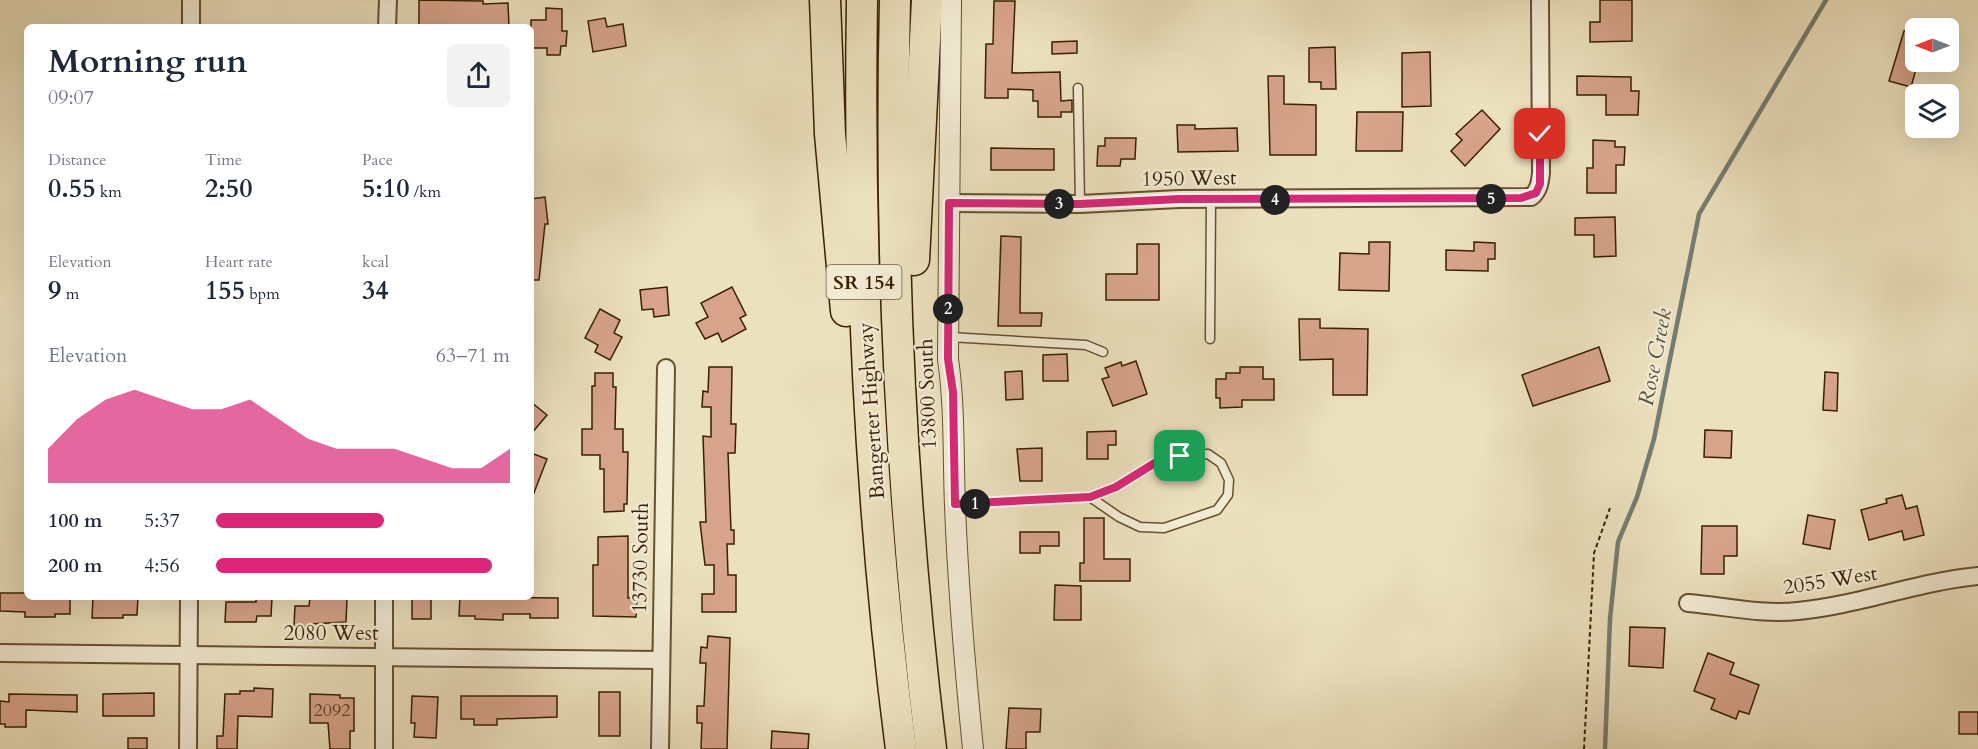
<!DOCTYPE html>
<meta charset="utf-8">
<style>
:root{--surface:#fff;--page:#f2f2f3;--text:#1f2937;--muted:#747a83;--accent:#db2777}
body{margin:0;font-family:Cardo,serif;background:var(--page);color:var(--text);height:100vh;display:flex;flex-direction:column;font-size:22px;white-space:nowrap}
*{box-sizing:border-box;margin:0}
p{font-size:20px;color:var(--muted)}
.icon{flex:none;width:33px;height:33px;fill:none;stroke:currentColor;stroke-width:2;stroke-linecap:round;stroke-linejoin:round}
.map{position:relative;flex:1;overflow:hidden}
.details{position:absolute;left:24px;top:24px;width:510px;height:576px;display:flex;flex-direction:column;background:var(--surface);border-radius:9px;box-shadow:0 6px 24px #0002}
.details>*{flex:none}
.needle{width:39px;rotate:270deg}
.controls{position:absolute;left:1905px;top:18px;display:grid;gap:12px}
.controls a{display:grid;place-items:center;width:54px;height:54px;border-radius:9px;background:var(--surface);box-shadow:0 6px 24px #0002;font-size:30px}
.pin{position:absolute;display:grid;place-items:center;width:51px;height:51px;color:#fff;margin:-26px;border-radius:12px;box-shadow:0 3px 9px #0006}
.km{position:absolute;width:30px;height:30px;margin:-15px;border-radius:50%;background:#222;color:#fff;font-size:16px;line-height:30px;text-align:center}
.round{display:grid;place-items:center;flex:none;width:63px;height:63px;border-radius:9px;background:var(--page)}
.overview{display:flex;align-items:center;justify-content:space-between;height:102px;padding:0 24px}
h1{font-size:33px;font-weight:700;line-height:45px}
.stats{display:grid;grid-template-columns:repeat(3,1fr);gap:9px;height:102px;padding:6px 24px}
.stats div{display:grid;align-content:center}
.stats b{font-size:26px;font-weight:700}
.stats small{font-size:16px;font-weight:400}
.stats p{font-size:16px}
.chart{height:168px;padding:12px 24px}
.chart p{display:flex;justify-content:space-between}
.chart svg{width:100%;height:108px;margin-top:6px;fill:var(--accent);opacity:.7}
ul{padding:0 24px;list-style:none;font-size:20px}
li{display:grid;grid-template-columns:96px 72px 1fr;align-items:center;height:45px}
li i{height:15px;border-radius:8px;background:var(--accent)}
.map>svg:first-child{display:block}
</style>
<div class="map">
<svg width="1978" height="749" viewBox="0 0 1978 749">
<rect width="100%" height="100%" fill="#ece1be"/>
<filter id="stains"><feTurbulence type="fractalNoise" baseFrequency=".00333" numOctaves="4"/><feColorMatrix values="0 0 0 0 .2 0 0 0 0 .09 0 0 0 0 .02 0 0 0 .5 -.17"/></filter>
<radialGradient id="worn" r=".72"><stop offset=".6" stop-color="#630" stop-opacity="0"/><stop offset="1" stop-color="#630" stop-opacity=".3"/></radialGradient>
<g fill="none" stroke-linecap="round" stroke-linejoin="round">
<polyline stroke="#747d71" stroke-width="4.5" points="1605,749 1610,619 1618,542 1637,497 1654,439 1699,214 1826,0"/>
</g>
<g fill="#d7a48b" stroke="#391f01" stroke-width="1.5">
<polygon points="419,0 483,1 483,4 508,3 509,27 419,26"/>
<polygon points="1600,0 1632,0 1632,41 1590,42 1590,22 1600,22"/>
<polygon points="994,1 1015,1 1012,73 1060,72 1061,101 1072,100 1072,112 1061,112 1061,117 1038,117 1038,101 1033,101 1033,90 1008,89 1008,98 985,98 986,44 993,44"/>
<polygon points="546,8 562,9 562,31 567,31 566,46 561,46 560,55 547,55 547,48 531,48 531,20 546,20"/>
<polygon points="605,18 607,27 623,24 626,46 593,52 588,21"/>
<polygon points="1904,31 1916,35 1916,62 1918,62 1911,87 1889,81"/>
<polygon points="1077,41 1077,53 1052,54 1052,42"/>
<polygon points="1335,47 1336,89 1321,89 1321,82 1309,82 1309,48"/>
<polygon points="1430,52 1431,106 1402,107 1402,53"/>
<polygon points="1268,76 1284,76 1284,104 1316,105 1316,155 1270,155"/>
<polygon points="1577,76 1631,77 1631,91 1639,91 1638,115 1606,115 1606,95 1577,95"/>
<polygon points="1482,110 1500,129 1465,166 1451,151 1462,140 1456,134"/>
<polygon points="1357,112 1403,112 1402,151 1356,151"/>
<polygon points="1177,125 1195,125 1195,129 1237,128 1238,151 1178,152"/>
<polygon points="1105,138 1136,138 1135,159 1121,159 1120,166 1097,166 1098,146 1105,146"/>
<polygon points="1593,140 1615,141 1615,147 1625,147 1624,165 1616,165 1616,193 1587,193 1587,168 1593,168"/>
<polygon points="991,148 1054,149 1054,170 991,170"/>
<polygon points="545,197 548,224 545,224 539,280 531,280 531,199"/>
<polygon points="1615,217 1616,256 1594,257 1594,235 1575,235 1575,218"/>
<polygon points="1001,236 1021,237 1020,313 1042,313 1041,326 998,326"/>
<polygon points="1369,242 1390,242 1389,291 1339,290 1340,253 1369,254"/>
<polygon points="1474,242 1495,243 1495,259 1488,259 1488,271 1446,270 1446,250 1474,251"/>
<polygon points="1137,244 1159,244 1159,300 1106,300 1106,274 1137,274"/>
<polygon points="667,287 669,315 654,317 653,309 642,310 640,290"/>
<polygon points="732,287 746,315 740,318 746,329 722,342 718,333 705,339 696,323 708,317 701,303"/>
<polygon points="600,309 620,320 614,333 622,337 610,360 595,352 598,345 585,338"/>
<polygon points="1299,319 1320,319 1320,328 1368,329 1367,395 1333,395 1333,359 1300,360"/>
<polygon points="1599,347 1610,381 1533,406 1522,375"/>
<polygon points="1067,354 1068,381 1043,381 1043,355"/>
<polygon points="1136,361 1147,394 1113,406 1102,379 1109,377 1105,368 1121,362 1122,366"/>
<polygon points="709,367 732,367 731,424 736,424 735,453 728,453 731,530 734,530 734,544 727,544 728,575 736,575 736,612 702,612 702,594 714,594 714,565 705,565 700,522 706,522 703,436 711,437 711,407 702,407 703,391 708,392"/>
<polygon points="1240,367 1263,367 1263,379 1274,379 1274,400 1242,400 1242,407 1220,408 1220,398 1216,398 1216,379 1226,379 1226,373 1240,373"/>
<polygon points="1022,371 1023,399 1006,400 1005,372"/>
<polygon points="1825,372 1838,373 1837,411 1823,410"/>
<polygon points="595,373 613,373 613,387 616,387 615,429 623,429 623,452 628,452 627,504 624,504 624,511 604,512 604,469 600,469 600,455 582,455 582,429 592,429 592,386 595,386"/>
<polygon points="531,402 547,415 531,434"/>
<polygon points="1705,430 1732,431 1731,458 1704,457"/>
<polygon points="1116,431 1116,445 1108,445 1108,459 1087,459 1087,432"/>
<polygon points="1042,448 1042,481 1020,481 1017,449"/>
<polygon points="531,453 547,459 532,498 531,498"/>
<polygon points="1902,495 1906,509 1917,506 1924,535 1904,540 1902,531 1869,540 1861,510 1887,503 1886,499"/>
<polygon points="1808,515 1835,520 1830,549 1803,544"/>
<polygon points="1084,518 1104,518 1104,559 1130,559 1130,581 1080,581 1080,563 1084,563"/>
<polygon points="1702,526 1737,526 1737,556 1724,556 1724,574 1701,574"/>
<polygon points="1020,532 1059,532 1059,546 1040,546 1040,553 1020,553"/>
<polygon points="628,536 628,598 637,598 636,617 593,616 593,565 598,565 598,537"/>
<polygon points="1055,585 1081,586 1081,620 1054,620"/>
<polygon points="0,593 27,593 27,597 70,597 70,614 55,614 55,617 25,617 25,612 0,611"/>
<polygon points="93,597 138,597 137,615 123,615 123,618 92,618"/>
<rect x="412" y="597" width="19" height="22"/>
<polygon points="460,597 558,598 558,618 530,618 530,614 503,614 503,620 475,619 475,616 459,616"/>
<polygon points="256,598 272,598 271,616 257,616 256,622 225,622 226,602 256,602"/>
<polygon points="310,598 347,599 346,622 311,624 311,627 294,626 295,606 309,606"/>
<polygon points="1630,627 1665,628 1663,668 1629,666"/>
<polygon points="708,636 730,638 727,749 701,749 702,723 697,723 697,706 704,706 706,663 700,663 701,647 707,648"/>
<polygon points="1708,653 1734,663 1730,674 1759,685 1749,714 1739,711 1736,719 1711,709 1715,699 1694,691"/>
<polygon points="254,688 273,689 272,717 238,716 237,749 217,749 217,736 223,736 225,694 240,694 240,691 254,691"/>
<rect x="599" y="692" width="21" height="44"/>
<polygon points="154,693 154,716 103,716 103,694"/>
<polygon points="9,694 77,695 77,712 26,710 26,727 5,727 5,724 0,724 0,701 9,702"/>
<polygon points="310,694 340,695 340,698 354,698 354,731 350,731 350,749 330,749 328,723 310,723"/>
<polygon points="412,696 438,697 436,738 414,737 415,723 411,723"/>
<polygon points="461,696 557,696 557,717 497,719 497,725 474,725 474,719 461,719"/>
<polygon points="1009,708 1041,709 1040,732 1026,732 1026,749 1006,749"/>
<rect x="1959" y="712" width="19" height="22"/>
<polygon points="772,731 809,734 808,749 771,749"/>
<rect x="128" y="738" width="19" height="11"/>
</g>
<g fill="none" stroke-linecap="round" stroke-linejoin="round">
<g stroke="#665030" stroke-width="11">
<g id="service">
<polyline points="1078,88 1080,204"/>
<polyline points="949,337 1086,345 1103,352"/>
<polyline points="1210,339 1211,200"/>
<polyline points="955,504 1090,497 1116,487 1158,461 1181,456 1208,454 1221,463 1229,480 1228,495 1217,510 1164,528 1140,527 1119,517 1090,497"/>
</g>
</g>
<g stroke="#665030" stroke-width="20">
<g id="minor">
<polyline points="191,27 191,0"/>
<polyline points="387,27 388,0"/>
<path d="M949,203l131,1 99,-5 352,-2c8,-6 9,-15 10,-24l-1,-173"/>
<path d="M1688,603c36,3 74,12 110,8 61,-6 119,-29 180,-35"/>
<polyline points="0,653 661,660"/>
<polyline points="188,749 189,597"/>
<polyline points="384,749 384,597"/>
<polyline points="660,749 666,368"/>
</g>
</g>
<g stroke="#665030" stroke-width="22">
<path id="tertiary" d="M951,0l-3,359c7,49 5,98 7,147 3,81 10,162 18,243"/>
</g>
<g stroke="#391f01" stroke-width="33">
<g id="motorway">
<polyline points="825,0 830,134 846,311"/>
<path d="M862,0c-4,250 7,501 39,749"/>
<path d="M895,0c-6,249 6,501 36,749"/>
<polyline points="914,260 927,0"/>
</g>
</g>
<polyline stroke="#391f01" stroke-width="2" stroke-dasharray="4.5 3" stroke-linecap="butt" points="1584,749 1594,553 1610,508"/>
<use href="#service" stroke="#f3ecd5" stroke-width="8"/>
<use href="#minor" stroke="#f3ecd5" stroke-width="16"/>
<use href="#tertiary" stroke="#f3ecd5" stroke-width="20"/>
<use href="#motorway" stroke="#ece1be" stroke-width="30"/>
</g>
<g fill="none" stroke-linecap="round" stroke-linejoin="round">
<g stroke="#fff" stroke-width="12">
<polyline id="route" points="1180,456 1158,461 1116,487 1090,497 955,504 953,392 948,359 949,203 1080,204 1179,199 1521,198 1536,193 1540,184 1540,134"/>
</g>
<use href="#route" stroke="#db2777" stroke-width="8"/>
</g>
<g text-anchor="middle" stroke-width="4.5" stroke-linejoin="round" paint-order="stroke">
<g font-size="18" fill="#604024">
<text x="332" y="716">2092</text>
</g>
<rect fill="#f3ecd5" stroke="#715c41" stroke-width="1.5" x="826.5" y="265" width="75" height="34" rx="4.5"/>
<g font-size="20" font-weight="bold" fill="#391f01">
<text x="864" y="289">SR 154</text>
</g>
<g font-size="21" fill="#391f01" stroke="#f3ecd5">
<text transform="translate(1189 178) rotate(-1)" y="7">1950 West</text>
<text transform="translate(927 394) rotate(-92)" y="7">13800 South</text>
<text transform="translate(871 411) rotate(-94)" y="7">Bangerter Highway</text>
<text transform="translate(640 558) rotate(-89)" y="7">13730 South</text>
<text transform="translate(1830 580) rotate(-9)" y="7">2055 West</text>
<text x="331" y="640">2080 West</text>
</g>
<g font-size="22" font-style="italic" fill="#574e39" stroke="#f3ecd5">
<text transform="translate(1654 357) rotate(-79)" y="8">Rose Creek</text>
</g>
</g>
<rect width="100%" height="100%" filter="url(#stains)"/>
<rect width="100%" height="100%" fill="url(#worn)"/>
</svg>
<div class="controls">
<a><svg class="needle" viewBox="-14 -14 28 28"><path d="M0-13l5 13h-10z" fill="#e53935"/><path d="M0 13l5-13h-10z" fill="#747a83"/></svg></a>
<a><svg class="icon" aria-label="layers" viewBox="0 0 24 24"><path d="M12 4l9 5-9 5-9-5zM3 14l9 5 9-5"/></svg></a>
</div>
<div class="pin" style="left:1180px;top:456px;background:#1e9e55"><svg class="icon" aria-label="arrive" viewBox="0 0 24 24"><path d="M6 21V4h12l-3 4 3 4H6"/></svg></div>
<div class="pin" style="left:1540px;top:134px;background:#d93025"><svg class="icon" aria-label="check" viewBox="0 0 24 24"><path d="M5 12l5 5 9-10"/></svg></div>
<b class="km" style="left:975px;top:504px">1</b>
<b class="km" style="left:948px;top:309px">2</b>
<b class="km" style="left:1059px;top:204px">3</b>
<b class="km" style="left:1275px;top:200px">4</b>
<b class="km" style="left:1491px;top:199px">5</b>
<section class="details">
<div class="overview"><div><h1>Morning run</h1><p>09:07</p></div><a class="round"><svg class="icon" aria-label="share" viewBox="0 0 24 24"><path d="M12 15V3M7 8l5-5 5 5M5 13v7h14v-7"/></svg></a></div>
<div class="stats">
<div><p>Distance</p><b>0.55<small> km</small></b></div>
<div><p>Time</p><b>2:50</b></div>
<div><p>Pace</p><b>5:10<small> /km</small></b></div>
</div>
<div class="stats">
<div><p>Elevation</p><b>9<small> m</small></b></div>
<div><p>Heart rate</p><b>155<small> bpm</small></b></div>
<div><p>kcal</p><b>34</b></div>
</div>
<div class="chart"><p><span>Elevation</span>63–71 m</p>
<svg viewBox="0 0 160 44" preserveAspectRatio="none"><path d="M0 44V30L10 18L20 10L30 6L40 10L50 14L60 14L70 10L80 18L90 26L100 30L110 30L120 30L130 34L140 38L150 38L160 30V44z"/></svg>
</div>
<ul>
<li><b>100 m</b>5:37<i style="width:57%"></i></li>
<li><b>200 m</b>4:56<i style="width:94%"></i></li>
</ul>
</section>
</div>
